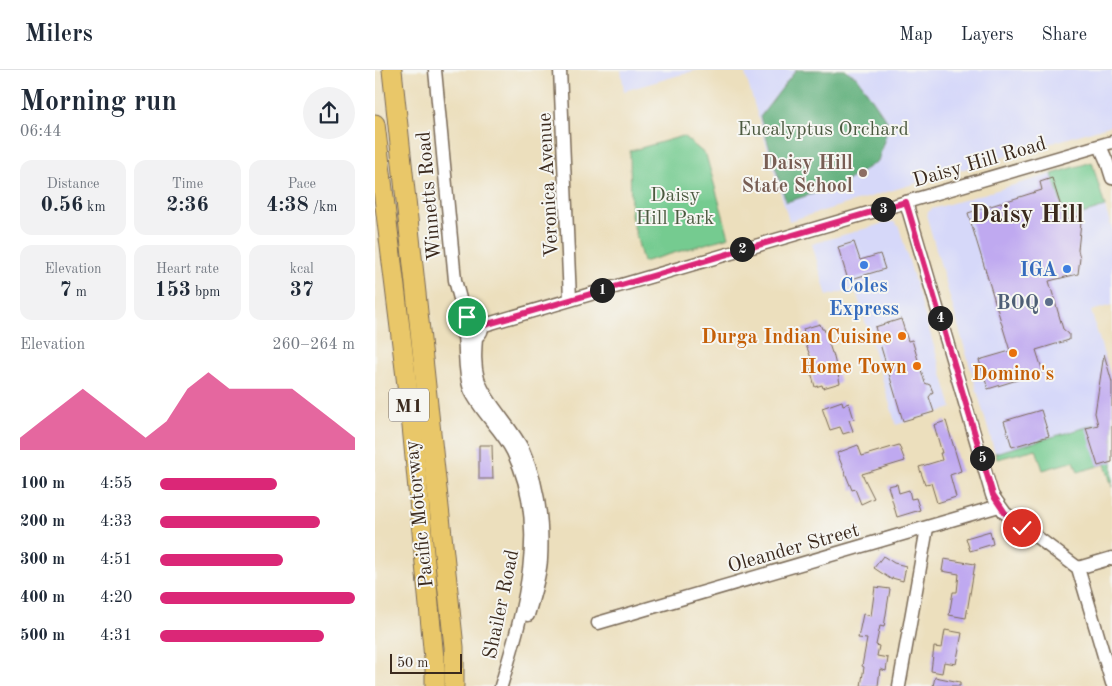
<!DOCTYPE html>
<meta charset="utf-8">
<style>
:root{--surface:#fff;--page:#f2f2f3;--text:#1f2937;--muted:#747a83;--line:#e0e1e3;--accent:#db2777}
body{margin:0;font-family:"Old Standard TT",serif;background:var(--page);color:var(--text);height:100vh;display:flex;flex-direction:column;font-size:19px;white-space:nowrap}
*{box-sizing:border-box;margin:0}
p{font-size:16px;color:var(--muted)}
.icon{flex:none;width:28px;height:28px;fill:none;stroke:currentColor;stroke-width:2;stroke-linecap:round;stroke-linejoin:round}
.map{position:relative;flex:1;overflow:hidden}
.side{display:flex;flex-direction:column;background:var(--surface);width:375px}
.side>*{flex:none}
.scale{position:absolute;left:15px;bottom:12px;width:72px;box-sizing:border-box;padding-left:5px;border:2px solid #3b2a1e;border-top:0;font-size:14px;line-height:18px;white-space:nowrap;color:#3b2a1e;-webkit-text-stroke:4px #f6f6f2;paint-order:stroke}
.pin{position:absolute;display:grid;place-items:center;width:42px;height:42px;color:#fff;margin:-21px;border:2px solid #fff;border-radius:50%;box-shadow:0 1px 5px #0007}
.km{position:absolute;width:25px;height:25px;margin:-12px;border-radius:50%;background:#222;color:#fff;font-size:14px;line-height:25px;text-align:center}
.round{display:grid;place-items:center;flex:none;width:52px;height:52px;border-radius:26px;background:var(--page)}
.summary{display:flex;align-items:center;justify-content:space-between;height:85px;padding:0 20px}
h1{font-size:28px;font-weight:600;line-height:38px}
.stats{display:grid;grid-template-columns:repeat(3,1fr);gap:8px;height:85px;padding:5px 20px}
.stats div{display:grid;align-content:center;border-radius:12px;background:var(--page);text-align:center}
.stats b{font-size:21px;font-weight:600}
.stats small{font-size:14px;font-weight:400}
.stats p{font-size:14px}
.chart{height:140px;padding:10px 20px}
.chart p{display:flex;justify-content:space-between}
.chart svg{width:100%;height:90px;margin-top:5px;fill:var(--accent);opacity:.7}
ul{padding:0 20px;list-style:none;font-size:16px}
li{display:grid;grid-template-columns:80px 60px 1fr;align-items:center;height:38px}
li i{height:12px;border-radius:6px;background:var(--accent)}
header{display:flex;align-items:center;gap:30px;box-sizing:border-box;height:70px;padding:0 25px;background:var(--surface);border-bottom:1px solid var(--line)}
header strong{font-size:24px}
nav{display:flex;gap:28px;margin-inline-start:auto;font-size:18px}
main{display:flex;flex:1;min-height:0}
.map>svg:first-child{display:block}
</style>
<header>
<strong>Milers</strong>
<nav><a>Map</a><a>Layers</a><a>Share</a></nav>
</header>
<main>
<section class="side">
<div class="summary"><div><h1>Morning run</h1><p>06:44</p></div><a class="round"><svg class="icon" aria-label="share" viewBox="0 0 24 24"><path d="M12 15V3M7 8l5-5 5 5M5 13v7h14v-7"/></svg></a></div>
<div class="stats">
<div><p>Distance</p><b>0.56<small> km</small></b></div>
<div><p>Time</p><b>2:36</b></div>
<div><p>Pace</p><b>4:38<small> /km</small></b></div>
</div>
<div class="stats">
<div><p>Elevation</p><b>7<small> m</small></b></div>
<div><p>Heart rate</p><b>153<small> bpm</small></b></div>
<div><p>kcal</p><b>37</b></div>
</div>
<div class="chart"><p><span>Elevation</span>260–264 m</p>
<svg viewBox="0 0 160 44" preserveAspectRatio="none"><path d="M0 44V38L10 30L20 22L30 14L40 22L50 30L60 38L70 30L80 14L90 6L100 14L110 14L120 14L130 14L140 22L150 30L160 38V44z"/></svg>
</div>
<ul>
<li><b>100 m</b>4:55<i style="width:60%"></i></li>
<li><b>200 m</b>4:33<i style="width:82%"></i></li>
<li><b>300 m</b>4:51<i style="width:63%"></i></li>
<li><b>400 m</b>4:20<i style="width:100%"></i></li>
<li><b>500 m</b>4:31<i style="width:84%"></i></li>
</ul>
</section>
<div class="map">
<svg width="737" height="616" viewBox="0 0 737 616">
<rect width="100%" height="100%" fill="#f6f6f2"/>
<filter id="ink" filterUnits="userSpaceOnUse"><feTurbulence type="fractalNoise" baseFrequency=".02" numOctaves="2"/><feDisplacementMap in="SourceGraphic" scale="10" xChannelSelector="R" yChannelSelector="G"/><feConvolveMatrix kernelMatrix="1 2 1 2 8 2 1 2 1" color-interpolation-filters="sRGB"/></filter>
<filter id="wash" filterUnits="userSpaceOnUse"><feTurbulence type="fractalNoise" baseFrequency=".0096" numOctaves="4" result="noise"/><feDisplacementMap in="SourceGraphic" scale="20" xChannelSelector="R" yChannelSelector="G"/><feGaussianBlur stdDeviation="1.12" result="paint"/><feColorMatrix in="noise" values="0 0 0 0 0 0 0 0 0 0 0 0 0 0 0 0 0 1.4 0 .05"/><feComposite in="paint" operator="in"/></filter>
<g filter="url(#wash)">
<rect width="100%" height="100%" fill="#ecdfbd"/>
<g fill="#d6d8f9">
<polygon points="246,0 322,0 249,21"/>
<polygon points="369,0 737,0 737,55 414,151"/>
<polygon points="677,104 691,149 730,137 737,159 737,235 716,241 737,312 737,350 620,383 552,148 553,142 557,139"/>
<polygon points="513,152 519,152 524,157 577,338 521,355 480,218 452,226 437,174"/>
</g>
<g fill="#74cb90" stroke="#587a57">
<polygon points="308,66 331,85 354,167 268,192 256,145 255,81"/>
<polygon points="717,92 730,137 691,149 677,104"/>
<polygon points="737,350 737,417 730,394 703,402 699,391 668,400 661,379 622,389 620,383"/>
</g>
<polygon fill="#5faf7a" stroke="#4d6c4c" points="421,0 470,0 482,7 514,54 503,91 464,116 411,132 385,47"/>
<g id="blocks">
<g fill="#bfa9f0">
<polygon points="677,108 690,150 704,146 706,152 703,180 705,188 703,204 674,211 688,259 694,264 694,270 661,280 668,302 613,319 604,290 635,281 593,143 667,120 665,112"/>
<polygon points="479,172 485,190 505,184 510,199 473,210 463,177"/>
<polygon points="526,249 533,271 537,270 550,313 555,315 558,322 554,327 559,342 528,351 500,257"/>
<polygon points="445,254 447,259 449,259 457,283 458,283 465,313 448,318 447,315 440,317 434,294 438,293 427,265 430,265 428,259"/>
<polygon points="729,284 737,312 737,392 723,396 711,358 723,355 720,343"/>
<polygon points="467,331 468,335 474,333 479,349 474,350 478,361 468,364 465,357 455,360 447,338"/>
<polygon points="666,340 674,366 637,377 629,351"/>
<polygon points="571,351 586,401 575,405 581,427 562,433 556,413 550,414 544,397 567,390 565,383 567,383 559,355"/>
<polygon points="104,375 117,375 118,409 104,409"/>
<polygon points="483,375 487,386 524,375 530,391 487,404 499,428 486,434 480,419 477,420 462,383"/>
<polygon points="522,414 524,423 534,420 536,429 541,428 545,440 522,447 513,416"/>
<polygon points="615,461 618,474 595,481 591,468"/>
<polygon points="508,486 519,493 531,496 528,511 517,508 517,510 499,498"/>
<polygon points="569,489 600,494 591,548 574,545 578,522 582,522 584,504 567,501"/>
<polygon points="500,517 515,519 509,557 505,556 501,575 504,576 502,586 513,588 511,601 505,599 503,616 486,616 489,597 487,596 492,569 483,568 488,544 496,546"/>
<polygon points="570,560 587,563 581,594 569,592 567,603 556,601 559,577 567,578"/>
<polygon points="560,607 585,612 585,616 558,616"/>
</g>
</g>
</g>
<g filter="url(#ink)">
<use href="#blocks" fill-opacity="0" stroke="#796956" stroke-width="1"/>
<g fill="none" stroke-linecap="round" stroke-linejoin="round">
<g stroke="#796956" stroke-width="15">
<g id="minor">
<polyline points="60,0 80,210 88,240 92,247"/>
<polyline points="185,0 195,229"/>
<polyline points="725,76 732,92 737,108"/>
<polyline points="531,132 617,425 630,443 703,498 737,613"/>
<circle cx="96" cy="257" r="11"/>
<polyline points="106,256 737,72"/>
<path d="M89,266c2,18 0,36 6,53 10,23 32,40 43,63 37,74 10,160 -12,234"/>
<path d="M101,267c-1,14 -2,28 2,42 8,24 33,47 45,71 15,33 20,72 18,109 -1,18 -8,38 -13,56"/>
<polyline points="703,498 737,488"/>
<polyline points="223,553 624,436"/>
<polyline points="524,616 552,458"/>
</g>
</g>
<g stroke="#796956" stroke-width="21">
<g id="highway">
<polyline points="17,0 79,577 79,616"/>
<polyline points="0,54 37,356 60,599 60,616"/>
</g>
</g>
<use href="#minor" stroke="#fff" stroke-width="12"/>
<use href="#highway" stroke="#e9c769" stroke-width="19"/>
</g>
</g>
<g fill="none" stroke-linecap="round" stroke-linejoin="round" filter="url(#ink)">
<g stroke="#fff" stroke-width="10">
<polyline id="route" points="92,247 102,248 106,256 531,132 618,425 630,443 647,458"/>
</g>
<use href="#route" stroke="#db2777" stroke-width="6"/>
</g>
<circle fill="#8d6e63" stroke="#f6f6f2" stroke-width="2" cx="488" cy="103" r="5"/>
<g fill="#3f7fe0" stroke="#f6f6f2" stroke-width="2">
<circle cx="489" cy="195" r="5"/>
<circle cx="692" cy="199" r="5"/>
</g>
<circle fill="#5c6f8a" stroke="#f6f6f2" stroke-width="2" cx="674" cy="232" r="5"/>
<g fill="#e8710a" stroke="#f6f6f2" stroke-width="2">
<circle cx="527" cy="266" r="5"/>
<circle cx="638" cy="283" r="5"/>
<circle cx="542" cy="296" r="5"/>
</g>
<g text-anchor="middle" stroke-width="4" stroke-linejoin="round" paint-order="stroke">
<rect fill="#f6f6f2" stroke="#73675e" stroke-width="1" x="14" y="318.5" width="40" height="33" rx="4"/>
<g font-size="19" font-weight="bold" fill="#3b2a1e">
<text x="34" y="342">M1</text>
</g>
<g font-size="20" fill="#4c5a40" stroke="#f6f6f2">
<text x="448" y="65">Eucalyptus Orchard</text>
<text x="300" y="131">Daisy<tspan x="300" dy="23">Hill Park</tspan></text>
</g>
<g font-size="20" fill="#3b2a1e" stroke="#f6f6f2">
<text transform="translate(604 91) rotate(-16)" y="7">Daisy Hill Road</text>
<text transform="translate(172 115) rotate(-93)" y="7">Veronica Avenue</text>
<text transform="translate(53 126) rotate(-95)" y="7">Winnetts Road</text>
<text transform="translate(43 444) rotate(-96)" y="7">Pacific Motorway</text>
<text transform="translate(418 477) rotate(-16)" y="7">Oleander Street</text>
<text transform="translate(125 534) rotate(-78)" y="7">Shailer Road</text>
</g>
<g font-size="20" font-weight="bold" fill="#785e54" stroke="#f6f6f2" text-anchor="end">
<text x="478" y="99">Daisy Hill<tspan x="478" dy="23">State School</tspan></text>
</g>
<g font-size="20" font-weight="bold" fill="#366cbe" stroke="#f6f6f2" text-anchor="end">
<text x="682" y="206">IGA</text>
<text x="489" y="222" text-anchor="middle">Coles<tspan x="489" dy="23">Express</tspan></text>
</g>
<g font-size="20" font-weight="bold" fill="#4e5e75" stroke="#f6f6f2" text-anchor="end">
<text x="664" y="239">BOQ</text>
</g>
<g font-size="20" font-weight="bold" fill="#c56008" stroke="#f6f6f2" text-anchor="end">
<text x="517" y="273">Durga Indian Cuisine</text>
<text x="532" y="303">Home Town</text>
<text x="638" y="310" text-anchor="middle">Domino's</text>
</g>
<g font-size="25" font-weight="bold" fill="#3b2a1e" stroke="#f6f6f2">
<text x="652" y="152">Daisy Hill</text>
</g>
</g>
</svg>
<div class="scale">50 m</div>
<div class="pin" style="left:92px;top:247px;background:#1e9e55"><svg class="icon" aria-label="arrive" viewBox="0 0 24 24"><path d="M6 21V4h12l-3 4 3 4H6"/></svg></div>
<div class="pin" style="left:647px;top:458px;background:#d93025"><svg class="icon" aria-label="check" viewBox="0 0 24 24"><path d="M5 12l5 5 9-10"/></svg></div>
<b class="km" style="left:227px;top:220px">1</b>
<b class="km" style="left:367px;top:179px">2</b>
<b class="km" style="left:508px;top:139px">3</b>
<b class="km" style="left:565px;top:248px">4</b>
<b class="km" style="left:607px;top:388px">5</b>
</div>
</main>
